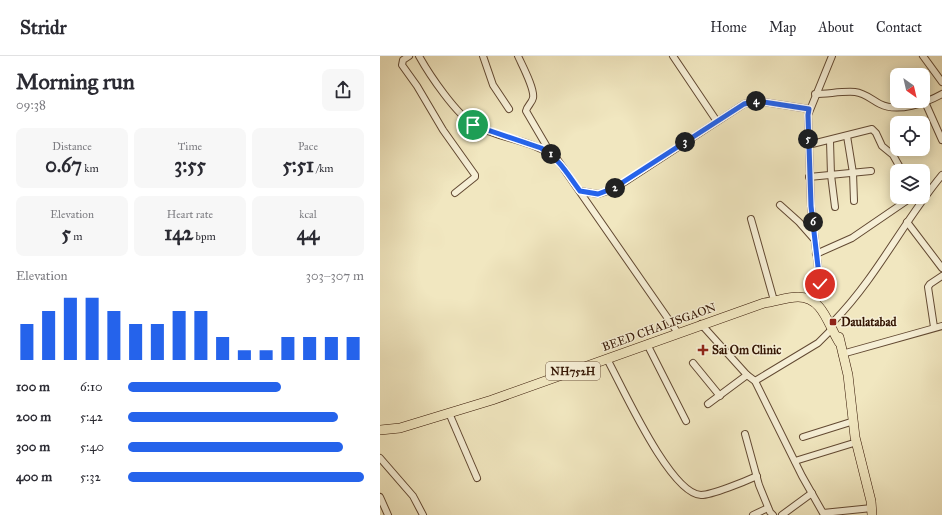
<!DOCTYPE html>
<meta charset="utf-8">
<style>
:root{--surface:#fff;--page:#f7f7f7;--text:#2b2b33;--muted:#7c7c81;--line:#e1e1e2;--accent:#2563eb}
body{margin:0;font-family:"IM FELL Great Primer",serif;background:var(--page);color:var(--text);height:100vh;display:flex;flex-direction:column;font-size:15px;white-space:nowrap}
*{box-sizing:border-box;margin:0}
p{font-size:13px;color:var(--muted)}
.icon{flex:none;width:22px;height:22px;fill:none;stroke:currentColor;stroke-width:2;stroke-linecap:round;stroke-linejoin:round}
.map{position:relative;flex:1;overflow:hidden}
.sheet{display:flex;flex-direction:column;background:var(--surface);width:380px}
.sheet>*{flex:none}
.needle{width:26px;rotate:146deg}
.fabs{position:absolute;left:510px;top:12px;display:grid;gap:8px}
.fabs a{display:grid;place-items:center;width:40px;height:40px;border-radius:8px;background:var(--surface);box-shadow:0 2px 10px #0003;font-size:20px}
.pin{position:absolute;display:grid;place-items:center;width:34px;height:34px;color:#fff;margin:-17px;border:2px solid #fff;border-radius:50%;box-shadow:0 1px 4px #0007}
.km{position:absolute;width:20px;height:20px;margin:-10px;border-radius:50%;background:#222;color:#fff;font-size:11px;line-height:20px;text-align:center}
.round{display:grid;place-items:center;flex:none;width:42px;height:42px;border-radius:8px;background:var(--page)}
.headline{display:flex;align-items:center;justify-content:space-between;height:68px;padding:0 16px}
h1{font-size:22px;font-weight:800;line-height:30px}
.figures{display:grid;grid-template-columns:repeat(3,1fr);gap:6px;height:68px;padding:4px 16px}
.figures div{display:grid;align-content:center;border-radius:8px;background:var(--page);text-align:center}
.figures b{font-size:20px;font-weight:800}
.figures small{font-size:11px;font-weight:400}
.figures p{font-size:11px}
.chart{height:112px;padding:8px 16px}
.chart p{display:flex;justify-content:space-between}
.chart svg{width:100%;height:72px;margin-top:4px;stroke:var(--accent);stroke-width:6}
ul{padding:0 16px;list-style:none;font-size:13px}
li{display:grid;grid-template-columns:64px 48px 1fr;align-items:center;height:30px}
li i{height:10px;border-radius:5px;background:var(--accent)}
header{display:flex;align-items:center;gap:24px;box-sizing:border-box;height:56px;padding:0 20px;background:var(--surface);border-bottom:1px solid var(--line)}
header strong{font-size:19px}
nav{display:flex;gap:22px;margin-inline-start:auto;font-size:14px}
main{display:flex;flex:1;min-height:0}
.map>svg:first-child{display:block}
</style>
<header>
<strong>Stridr</strong>
<nav><a>Home</a><a>Map</a><a>About</a><a>Contact</a></nav>
</header>
<main>
<section class="sheet">
<div class="headline"><div><h1>Morning run</h1><p>09:38</p></div><a class="round"><svg class="icon" aria-label="share" viewBox="0 0 24 24"><path d="M12 15V3M7 8l5-5 5 5M5 13v7h14v-7"/></svg></a></div>
<div class="figures">
<div><p>Distance</p><b>0.67<small> km</small></b></div>
<div><p>Time</p><b>3:55</b></div>
<div><p>Pace</p><b>5:51<small> /km</small></b></div>
</div>
<div class="figures">
<div><p>Elevation</p><b>5<small> m</small></b></div>
<div><p>Heart rate</p><b>142<small> bpm</small></b></div>
<div><p>kcal</p><b>44</b></div>
</div>
<div class="chart"><p><span>Elevation</span>303–307 m</p>
<svg viewBox="0 0 160 44" preserveAspectRatio="none"><path d="M5 44V22M15 44V14M25 44V6M35 44V6M45 44V14M55 44V22M65 44V22M75 44V14M85 44V14M95 44V30M105 44V38M115 44V38M125 44V30M135 44V30M145 44V30M155 44V30"/></svg>
</div>
<ul>
<li><b>100 m</b>6:10<i style="width:65%"></i></li>
<li><b>200 m</b>5:42<i style="width:89%"></i></li>
<li><b>300 m</b>5:40<i style="width:91%"></i></li>
<li><b>400 m</b>5:32<i style="width:100%"></i></li>
</ul>
</section>
<div class="map">
<svg width="562" height="459" viewBox="0 0 562 459">
<rect width="100%" height="100%" fill="#f1e7c0"/>
<filter id="stains"><feTurbulence type="fractalNoise" baseFrequency=".005" numOctaves="4"/><feColorMatrix values="0 0 0 0 .2 0 0 0 0 .09 0 0 0 0 .02 0 0 0 .5 -.17"/></filter>
<radialGradient id="worn" r=".72"><stop offset=".6" stop-color="#630" stop-opacity="0"/><stop offset="1" stop-color="#630" stop-opacity=".3"/></radialGradient>
<g fill="none" stroke-linecap="round" stroke-linejoin="round">
<g stroke="#624932" stroke-width="8">
<g id="minor">
<polyline points="29,0 23,4 22,9 37,30 63,74 95,119 95,121 75,137"/>
<path d="M39,0c10,18 38,60 56,69 26,15 58,14 82,34l121,174"/>
<polyline points="103,0 113,29 129,53"/>
<path d="M138,0c4,9 17,33 15,42 -1,5 -6,8 -7,13l24,41"/>
<polyline points="293,0 336,64"/>
<polyline points="543,0 562,26"/>
<path d="M435,38c13,0 27,-3 40,-2 10,1 17,8 25,12 18,9 46,-1 62,-10"/>
<polyline points="545,46 562,84"/>
<polyline points="467,80 473,117 474,145"/>
<polyline points="450,85 451,119 455,151"/>
<polyline points="428,89 492,73 496,77 502,90 513,99 522,115"/>
<polyline points="429,121 491,115"/>
<polyline points="200,135 218,138 234,133 364,48 377,45 429,53"/>
<polyline points="400,149 419,166 434,183"/>
<polyline points="371,163 393,241"/>
<polyline points="527,166 562,212"/>
<polyline points="436,198 472,182 532,141"/>
<polyline points="436,240 440,228 431,151 428,59 452,0"/>
<path d="M454,265c43,-44 69,-99 108,-146"/>
<polyline points="321,268 367,319 375,325 422,420 443,457 492,452"/>
<polyline points="554,271 548,231 550,228 562,220"/>
<polyline points="267,288 306,365"/>
<polyline points="462,298 562,270"/>
<path d="M227,303c15,27 63,135 94,136 11,0 45,-14 56,-19"/>
<polyline points="313,307 340,340"/>
<polyline points="375,325 438,287 452,273"/>
<polyline points="328,348 367,319"/>
<polyline points="69,357 97,422"/>
<polyline points="365,378 379,429 390,456 393,459"/>
<polyline points="423,381 474,365"/>
<polyline points="0,402 33,440 43,459"/>
<polyline points="415,405 477,386"/>
<polyline points="0,441 8,459"/>
<polyline points="373,459 388,452"/>
<polyline points="402,459 432,437"/>
</g>
</g>
<g stroke="#331402" stroke-width="10">
<g id="highway">
<polyline points="459,281 468,319 475,381 491,445 492,459"/>
<path d="M0,374l20,-2 92,-28 272,-97c11,-1 22,-6 34,-6 25,0 30,28 41,45"/>
</g>
</g>
<use href="#minor" stroke="#f6efd6" stroke-width="6"/>
<use href="#highway" stroke="#f1e7c0" stroke-width="9"/>
</g>
<g fill="none" stroke-linecap="round" stroke-linejoin="round">
<g stroke="#fff" stroke-width="8">
<path id="route" d="M93,69l68,23c18,10 27,27 39,43l18,3 16,-6 130,-84 13,-3 52,8 -1,6 3,91 9,78"/>
</g>
<use href="#route" stroke="#2563eb" stroke-width="5"/>
</g>
<g fill="#8f2418" stroke="#f6efd6" stroke-width="1.5">
<rect x="449" y="262" width="8" height="8" rx="2"/>
<path d="M321 288h4v4h4v4h-4v4h-4v-4h-4v-4h4z"/>
</g>
<g text-anchor="middle" stroke-width="3" stroke-linejoin="round" paint-order="stroke">
<rect fill="#f6efd6" stroke="#6e5642" stroke-width="1" x="166" y="306" width="54" height="18" rx="3"/>
<g font-size="11" font-weight="bold" fill="#331402">
<text x="193" y="319">NH752H</text>
</g>
<g font-size="12" font-weight="bold" fill="#331402" stroke="#f6efd6" text-anchor="start">
<text x="461" y="270">Daulatabad</text>
<text x="332" y="298">Sai Om Clinic</text>
</g>
<g font-size="12" fill="#331402" stroke="#f6efd6">
<text transform="translate(279 271) rotate(-20)" y="4">BEED CHALISGAON</text>
</g>
</g>
<rect width="100%" height="100%" filter="url(#stains)"/>
<rect width="100%" height="100%" fill="url(#worn)"/>
</svg>
<div class="fabs">
<a><svg class="needle" viewBox="-14 -14 28 28"><path d="M0-13l5 13h-10z" fill="#e53935"/><path d="M0 13l5-13h-10z" fill="#7c7c81"/></svg></a>
<a><svg class="icon" aria-label="locate" viewBox="0 0 24 24"><circle cx="12" cy="12" r="6"/><path d="M12 2v4M12 18v4M2 12h4M18 12h4"/></svg></a>
<a><svg class="icon" aria-label="layers" viewBox="0 0 24 24"><path d="M12 4l9 5-9 5-9-5zM3 14l9 5 9-5"/></svg></a>
</div>
<div class="pin" style="left:93px;top:69px;background:#1e9e55"><svg class="icon" aria-label="arrive" viewBox="0 0 24 24"><path d="M6 21V4h12l-3 4 3 4H6"/></svg></div>
<div class="pin" style="left:440px;top:228px;background:#d93025"><svg class="icon" aria-label="check" viewBox="0 0 24 24"><path d="M5 12l5 5 9-10"/></svg></div>
<b class="km" style="left:171px;top:98px">1</b>
<b class="km" style="left:235px;top:132px">2</b>
<b class="km" style="left:305px;top:86px">3</b>
<b class="km" style="left:376px;top:45px">4</b>
<b class="km" style="left:428px;top:83px">5</b>
<b class="km" style="left:433px;top:166px">6</b>
</div>
</main>
